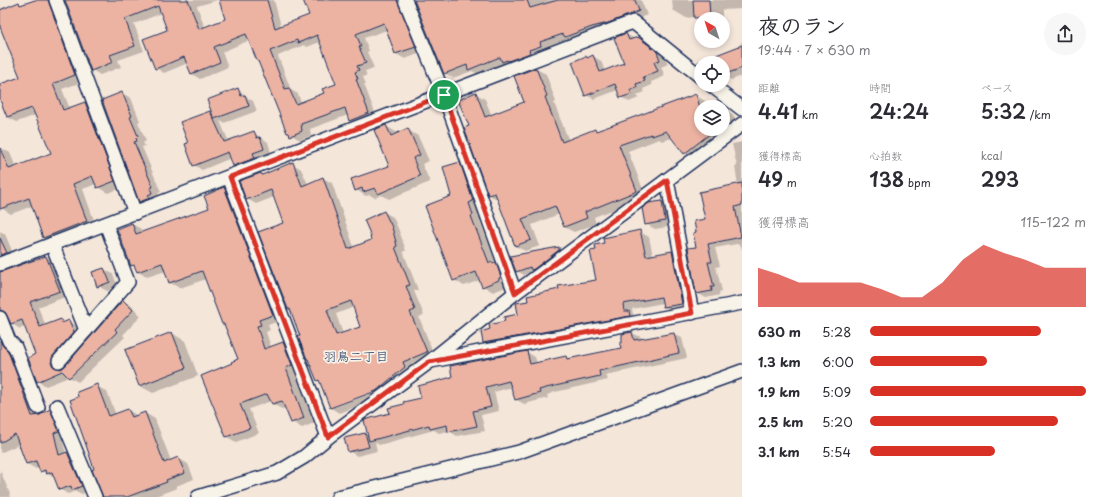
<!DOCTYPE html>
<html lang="ja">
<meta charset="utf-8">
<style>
:root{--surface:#fff;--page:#f7f7f7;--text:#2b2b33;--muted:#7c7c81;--accent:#d93025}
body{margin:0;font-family:"Playpen Sans","Klee One",sans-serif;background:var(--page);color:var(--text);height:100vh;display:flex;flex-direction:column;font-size:15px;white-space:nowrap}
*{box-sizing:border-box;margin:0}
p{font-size:13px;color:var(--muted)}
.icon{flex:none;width:22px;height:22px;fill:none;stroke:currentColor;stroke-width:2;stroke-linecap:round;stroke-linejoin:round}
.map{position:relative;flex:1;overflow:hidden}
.details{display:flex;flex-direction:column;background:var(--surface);width:360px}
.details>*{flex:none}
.needle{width:26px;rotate:321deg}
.fabs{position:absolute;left:694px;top:12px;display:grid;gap:8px}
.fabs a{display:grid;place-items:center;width:36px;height:36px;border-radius:50%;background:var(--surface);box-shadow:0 2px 6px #0003;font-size:20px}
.pin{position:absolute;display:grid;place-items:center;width:34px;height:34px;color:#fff;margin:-17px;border:2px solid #fff;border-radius:50%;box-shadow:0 1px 4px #0007}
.round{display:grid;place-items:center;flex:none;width:42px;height:42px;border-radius:21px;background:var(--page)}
.head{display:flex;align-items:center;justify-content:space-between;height:68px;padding:0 16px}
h1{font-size:22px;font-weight:600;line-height:30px}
.stats{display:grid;grid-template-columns:repeat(3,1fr);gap:6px;height:68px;padding:4px 16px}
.stats div{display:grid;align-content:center}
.stats b{font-size:20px;font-weight:600}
.stats small{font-size:11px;font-weight:400}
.stats p{font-size:11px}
.chart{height:112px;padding:8px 16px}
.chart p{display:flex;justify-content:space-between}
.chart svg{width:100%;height:72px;margin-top:4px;fill:var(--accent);opacity:.7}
ul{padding:0 16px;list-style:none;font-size:13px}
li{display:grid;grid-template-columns:64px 48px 1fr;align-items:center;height:30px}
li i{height:10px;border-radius:5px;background:var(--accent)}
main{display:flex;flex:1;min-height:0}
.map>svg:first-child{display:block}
</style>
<main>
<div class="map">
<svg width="742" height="497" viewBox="0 0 742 497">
<rect width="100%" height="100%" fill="#f5e6da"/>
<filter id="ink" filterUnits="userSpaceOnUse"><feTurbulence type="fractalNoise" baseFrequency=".025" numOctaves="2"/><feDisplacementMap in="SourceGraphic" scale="8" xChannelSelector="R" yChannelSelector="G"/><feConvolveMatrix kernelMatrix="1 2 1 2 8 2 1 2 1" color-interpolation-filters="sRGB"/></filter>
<g filter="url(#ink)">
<g fill="#0003" fill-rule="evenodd">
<polygon points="38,0 60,0 85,81 62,89 70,109 85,103 95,109 124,187 108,193 98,187 96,184 83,189 96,226 54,243 44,237 32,206 11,214 1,208 0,205 0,147 10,153 16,167 52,153 36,115 17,122 7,117 0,97 0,85 21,78 0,24 0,9 4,7 7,8 19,3 22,6"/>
<path d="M66,0h152l-21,6 8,22 22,-9 -7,-19h54l7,26 29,-11 -5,-15h102l17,52 -19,7 -9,-5 -9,-24 -23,8 5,13 -2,1 7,16 -9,3 2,4 -4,2 3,7h-2l13,34 -18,7 -9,-5 -2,-5 -38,14 1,7 -11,4 -12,-7 -38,-93 -28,12 6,15 -28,12 -8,-5 -4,-11 -24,10 -8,-5 13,-38 -7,-17 -28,11 10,27 -26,9 3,7 -21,8 -8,-5zM320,42l17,43 -12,9 -24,8 -3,-8 -7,-4 -13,-34 26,-11 3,2z"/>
<polygon points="415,0 641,0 647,15 618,27 570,39 548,47 549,51 512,66 506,63 478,74 472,71 453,78 445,73"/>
<polygon points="672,0 742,0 742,9 722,10 722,19 701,19 701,21 695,17 686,18 673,10"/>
<polygon points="626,34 635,39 638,38 646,42 665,57 668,64 661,67 665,76 651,82 652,85 643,89 645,92 637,95 639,98 629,102 621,97 618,90 594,99 586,95 586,57 588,58 593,56 601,61 605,71 626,64"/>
<polygon points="742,41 742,76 731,80 723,75 723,63 713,63 736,53"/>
<polygon points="536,69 546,74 556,102 554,103 569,141 595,130 598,132 695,95 705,101 707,107 701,107 701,129 723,129 723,107 709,107 716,101 726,107 739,124 694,159 684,153 672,138 662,141 659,139 628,151 646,197 594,217 596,224 574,232 564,227 559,214 532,225 540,246 525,251 515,246 499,200 489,195 466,129 470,127 475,93 485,99 492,116 525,102"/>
<polygon points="238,90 246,95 248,98 253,101 257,111 224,123 220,121 229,142 254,133 268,142 271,153 242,170 234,166 231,158 202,170 194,165 189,144 209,112 214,114"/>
<polygon points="122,93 131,98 140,121 138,122 146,141 143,143 145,146 142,147 161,192 158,193 160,198 149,206 140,201 103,100"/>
<polygon points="386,126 396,132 397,134 408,130 418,136 429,161 422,164 430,182 389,199 381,195 375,198 370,195 366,196 356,190 390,166"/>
<polygon points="742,142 742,251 741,246 737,244 715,248 720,266 716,267 722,291 719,292 720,295 706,298 697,293 698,233 706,220 738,185 735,167 737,166 732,144"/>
<polygon points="459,163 469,169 483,220 480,221 496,264 505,269 509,286 493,292 483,286 480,280 464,286 454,280 452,197"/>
<path d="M293,164l8,5 7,15 15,-6 9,5 22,64 18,-6 12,-29 9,5 7,16 6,18h-3l15,39 -4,1 10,24 -5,2 16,40 -24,10 2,5 -28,24 -46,17 -8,-5 -9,-25 -4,-3 -26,-69 -3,-2 -4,-86 -11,-26 -18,7 -9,-5 14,-25 3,1zM354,307l8,20 -19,7 -7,-20zM380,388l1,2 -46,17v-2z"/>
<polygon points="224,189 234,194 282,320 268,325 270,330 266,332 271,347 283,343 293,349 301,371 295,373 314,423 302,428 292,422 286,408 282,409 272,404 271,401 249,409 259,433 236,442 227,437 202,376 233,364 239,360 225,325 223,324 206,279 180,288 170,283 166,271 147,277 138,272 136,267 132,265 132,224 141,229 143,233 210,209"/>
<polygon points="662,202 670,207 674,226 655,229 646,224"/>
<polygon points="0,231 5,234 15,258 2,264 1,272 46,257 55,262 68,296 38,307 46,326 61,320 65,323 69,321 77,326 82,337 61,361 60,369 61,370 66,367 123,301 132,306 141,316 123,335 125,337 78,382 69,377 46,386 38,381 37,355 25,327 20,329 12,324 8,315 3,317 38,416 50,410 58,415 67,436 62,438 66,454 76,458 90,491 82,494 76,491 68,494 59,489 55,478 41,471 40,467 36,469 27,464 20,444 0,453"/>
<polygon points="640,232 649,237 653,256 672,252 681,258 691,309 673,312 664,307 663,303 632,309 633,314 638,317 493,348 484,342 492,330 519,315 529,301 597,280 597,251"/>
<polygon points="559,248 565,252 535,271 524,275 517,271"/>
<polygon points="104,269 113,274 118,287 107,291 98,286"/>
<polygon points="172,333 185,341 198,376 153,393 140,386"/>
<polygon points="632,333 641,337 641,340 674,334 682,338 687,358 606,375 608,380 555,392 547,395 548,398 524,404 515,399 512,387 494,392 499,411 481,415 485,431 457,436 449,431 439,433 434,430 379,445 375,442 377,451 357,456 349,451 365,434 369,436 391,413 422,398 453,377 527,352 535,357 537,363 566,357 570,359 622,349 623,334"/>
<polygon points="97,386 107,392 116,415 128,410 138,416 145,413 155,419 171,461 178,458 188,464 194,479 176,486 177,488 153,497 103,497 95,470 79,398"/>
<polygon points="0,470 10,494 9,494 10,497 0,497"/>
</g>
<g fill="#ecb3a3" stroke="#1b2f5e" fill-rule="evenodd">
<polygon points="35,0 48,0 75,75 53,84 63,110 85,102 115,181 97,188 92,176 73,184 87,221 43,238 29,198 0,209 0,148 9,169 51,153 32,108 7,117 0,100 0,84 20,77 0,27 0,10 19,2 20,5"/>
<path d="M65,0h123l11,29 26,-10 -6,-19h48l8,28 34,-13 -6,-15h94l19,47 -21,7 -11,-31 -28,11 5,12 -2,1 7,16 -9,3 2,4 -4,2 3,7h-2l13,34 -20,8 -4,-13 -44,16 1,7 -12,5 -1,-3h-2l-29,-72h-1l-11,-27 -32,13 6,15 -29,12 -7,-17 -29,12 -12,-30 24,-9 -9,-24 -33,13 10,27 -25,9 3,7 -22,9zM317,35l19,49 -14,5 2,4 -28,11 -7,-16 -4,1 -15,-38 27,-11 1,3z"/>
<polygon points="414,0 527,0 530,8 558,0 635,0 639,11 608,23 592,27 565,37 563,34 540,42 541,46 529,50 530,53 508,61 507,60 502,62 500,57 468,70 467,65 444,74"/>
<polygon points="693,0 709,0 710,17 694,18"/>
<polygon points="626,33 629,40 638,37 650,46 651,49 653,48 657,52 660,60 654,62 658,71 643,77 645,81 636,84 637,88 630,90 632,94 620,98 615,84 585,96 572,62 586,56 587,58 593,55 600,72 624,63 614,38"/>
<polygon points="742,45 742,68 723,75 723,63 698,63 698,62"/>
<polygon points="536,68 547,96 545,97 562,142 595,129 596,131 613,125 696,94 701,111 701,129 716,129 684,154 666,131 652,136 651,134 619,145 637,191 585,212 587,218 564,227 555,206 522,219 531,240 515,246 495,193 488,195 464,128 469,126 458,100 476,92 485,117 524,102 514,76"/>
<polygon points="238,88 241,96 245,95 249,106 214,119 207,100"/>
<polygon points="122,92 132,116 130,117 138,136 136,138 137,141 134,142 153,187 150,188 152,193 148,195 150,198 139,202 102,100"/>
<polygon points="210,111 224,142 254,131 257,138 260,137 264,149 253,153 255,158 233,166 228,152 193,166 185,144 188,143 180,122"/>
<polygon points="386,125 391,136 408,128 420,155 413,158 420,176 378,194 375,188 363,192 362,188 355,191 351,179 389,166 374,130"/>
<path d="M293,162l9,24 21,-9 25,72 23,-9 -1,-3 1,-1 -7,-16 20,-9 8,16 5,19 -2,1 15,38 -4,1 9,24 -5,2 17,40 -24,10 2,5 -29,24 -46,17 -11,-28 -2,1 -9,-22h-1l-9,-22 2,-1 -10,-27h-2l-30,-77 25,-9 -12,-33 -25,10 -7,-19 22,-8 1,2zM351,301l9,26 -24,8 -9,-25z"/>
<polygon points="460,162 473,201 469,203 473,215 471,216 489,263 492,262 493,264 496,262 501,277 499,278 499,280 482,287 476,272 453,281 425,206 451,196 443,167"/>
<polygon points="742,183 742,205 735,207 741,237 708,244 712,262 708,262 714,287 711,287 712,291 696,294 688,248 696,247 693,233 696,232 694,221 705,219 699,192"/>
<polygon points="224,187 273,315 259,320 261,325 257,326 264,349 283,342 292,365 286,368 304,418 291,423 282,401 272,404 267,394 240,404 250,428 226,437 201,376 232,363 231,362 238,359 224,324 222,324 202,271 169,283 162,263 137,272 134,265 131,266 117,229 132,223 136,234 209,208 204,196"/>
<polygon points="662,201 665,221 645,225 642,208 649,203"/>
<polygon points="640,230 646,256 672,251 682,304 663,307 661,297 623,304 624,311 629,311 630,316 483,343 481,332 490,329 489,325 505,321 504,317 518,314 516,303 528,301 527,296 559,289 558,286 596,280 590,251 596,250 595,245 604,243 603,238"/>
<polygon points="0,238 7,253 0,255"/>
<polygon points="559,247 559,250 534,269 531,270 530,267 516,272 510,256"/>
<polygon points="46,256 60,291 30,302 40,327 61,319 62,323 69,320 74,332 53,356 51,363 54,367 61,369 65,366 123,300 133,310 115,329 117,332 69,378 62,371 37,382 28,358 35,354 22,320 11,324 5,312 0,310 0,272"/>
<polygon points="104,268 110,282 97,287 92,272"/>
<polygon points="172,332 186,368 139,386 125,350"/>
<polygon points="632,332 634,340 674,333 679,353 599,371 600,376 546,388 539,390 540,393 515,400 509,381 486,387 491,407 473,411 477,426 448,432 447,425 430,429 429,425 369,441 364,420 390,413 388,408 404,404 403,402 421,398 418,386 452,377 450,366 527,351 530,364 566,356 567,359 621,348 620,343 622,343 622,334"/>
<polygon points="0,340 3,346 8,351 32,416 40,415 50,409 59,431 54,433 59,455 67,452 82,486 72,490 71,486 59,490 52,472 46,474 45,470 40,472 36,461 26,464 15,434 0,443"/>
<polygon points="97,384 109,416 128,409 132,417 145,412 164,463 178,457 185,473 166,480 167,482 127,497 103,497 92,470 94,469 86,445 70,400 78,397 77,392"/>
<polygon points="365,433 369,447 348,452 344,438"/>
</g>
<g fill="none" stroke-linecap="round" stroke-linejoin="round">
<g stroke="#1b2f5e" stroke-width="16">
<g id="street">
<polyline points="56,0 135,213"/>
<polyline points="405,0 444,95 515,293"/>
<polyline points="711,85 742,109"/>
<polyline points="229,177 328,437"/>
<polyline points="667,180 692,313"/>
<polyline points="52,244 86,330"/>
<polyline points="0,264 633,22 701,77"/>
<polyline points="0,318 9,341 15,347 38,407"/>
<polyline points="59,361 128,282 106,224"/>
<polyline points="431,361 742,303"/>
<polyline points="57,406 95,497"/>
<polyline points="198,497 277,473 304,457 328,437 429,362 515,293 742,124"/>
<polyline points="338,497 519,452 742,371"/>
</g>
</g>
<use href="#street" stroke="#f7f3e8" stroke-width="13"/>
</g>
</g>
<g fill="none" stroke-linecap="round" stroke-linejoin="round" filter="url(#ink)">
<g stroke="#fff" stroke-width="8">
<polygon id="route" points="444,95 515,293 667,180 692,313 429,362 328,437 230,177"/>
</g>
<use href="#route" stroke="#d93025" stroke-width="5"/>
</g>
<g text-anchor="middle" stroke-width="3.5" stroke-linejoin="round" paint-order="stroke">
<g font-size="13" fill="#1b2f5e" stroke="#f7f3e8">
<text x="356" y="361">羽鳥二丁目</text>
</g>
</g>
</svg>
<div class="fabs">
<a><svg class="needle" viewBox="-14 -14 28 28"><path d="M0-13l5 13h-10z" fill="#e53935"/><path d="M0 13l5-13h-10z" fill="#7c7c81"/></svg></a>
<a><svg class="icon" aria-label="locate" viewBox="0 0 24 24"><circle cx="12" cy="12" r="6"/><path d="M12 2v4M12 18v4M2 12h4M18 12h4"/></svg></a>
<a><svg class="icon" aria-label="layers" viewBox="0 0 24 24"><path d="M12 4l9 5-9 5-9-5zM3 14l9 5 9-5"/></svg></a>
</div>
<div class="pin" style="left:444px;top:95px;background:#1e9e55"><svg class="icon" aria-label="arrive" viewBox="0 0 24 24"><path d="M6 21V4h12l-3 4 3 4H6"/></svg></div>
</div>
<section class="details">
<div class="head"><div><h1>夜のラン</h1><p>19:44 · 7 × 630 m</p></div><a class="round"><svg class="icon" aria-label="share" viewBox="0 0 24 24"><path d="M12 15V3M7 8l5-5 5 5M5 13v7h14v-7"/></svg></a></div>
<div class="stats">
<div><p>距離</p><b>4.41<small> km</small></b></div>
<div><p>時間</p><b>24:24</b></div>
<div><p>ペース</p><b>5:32<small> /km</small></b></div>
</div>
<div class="stats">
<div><p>獲得標高</p><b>49<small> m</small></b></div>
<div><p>心拍数</p><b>138<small> bpm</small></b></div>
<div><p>kcal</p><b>293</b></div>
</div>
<div class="chart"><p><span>獲得標高</span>115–122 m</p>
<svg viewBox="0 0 160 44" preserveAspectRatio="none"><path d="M0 44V20L10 24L20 29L30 29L40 29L50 29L60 33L70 38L80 38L90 29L100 15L110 6L120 11L130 15L140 20L150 20L160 20V44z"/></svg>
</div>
<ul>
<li><b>630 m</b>5:28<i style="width:79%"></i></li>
<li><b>1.3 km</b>6:00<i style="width:54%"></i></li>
<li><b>1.9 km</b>5:09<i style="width:100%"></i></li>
<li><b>2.5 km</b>5:20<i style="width:87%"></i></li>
<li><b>3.1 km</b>5:54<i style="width:58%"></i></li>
</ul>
</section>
</main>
